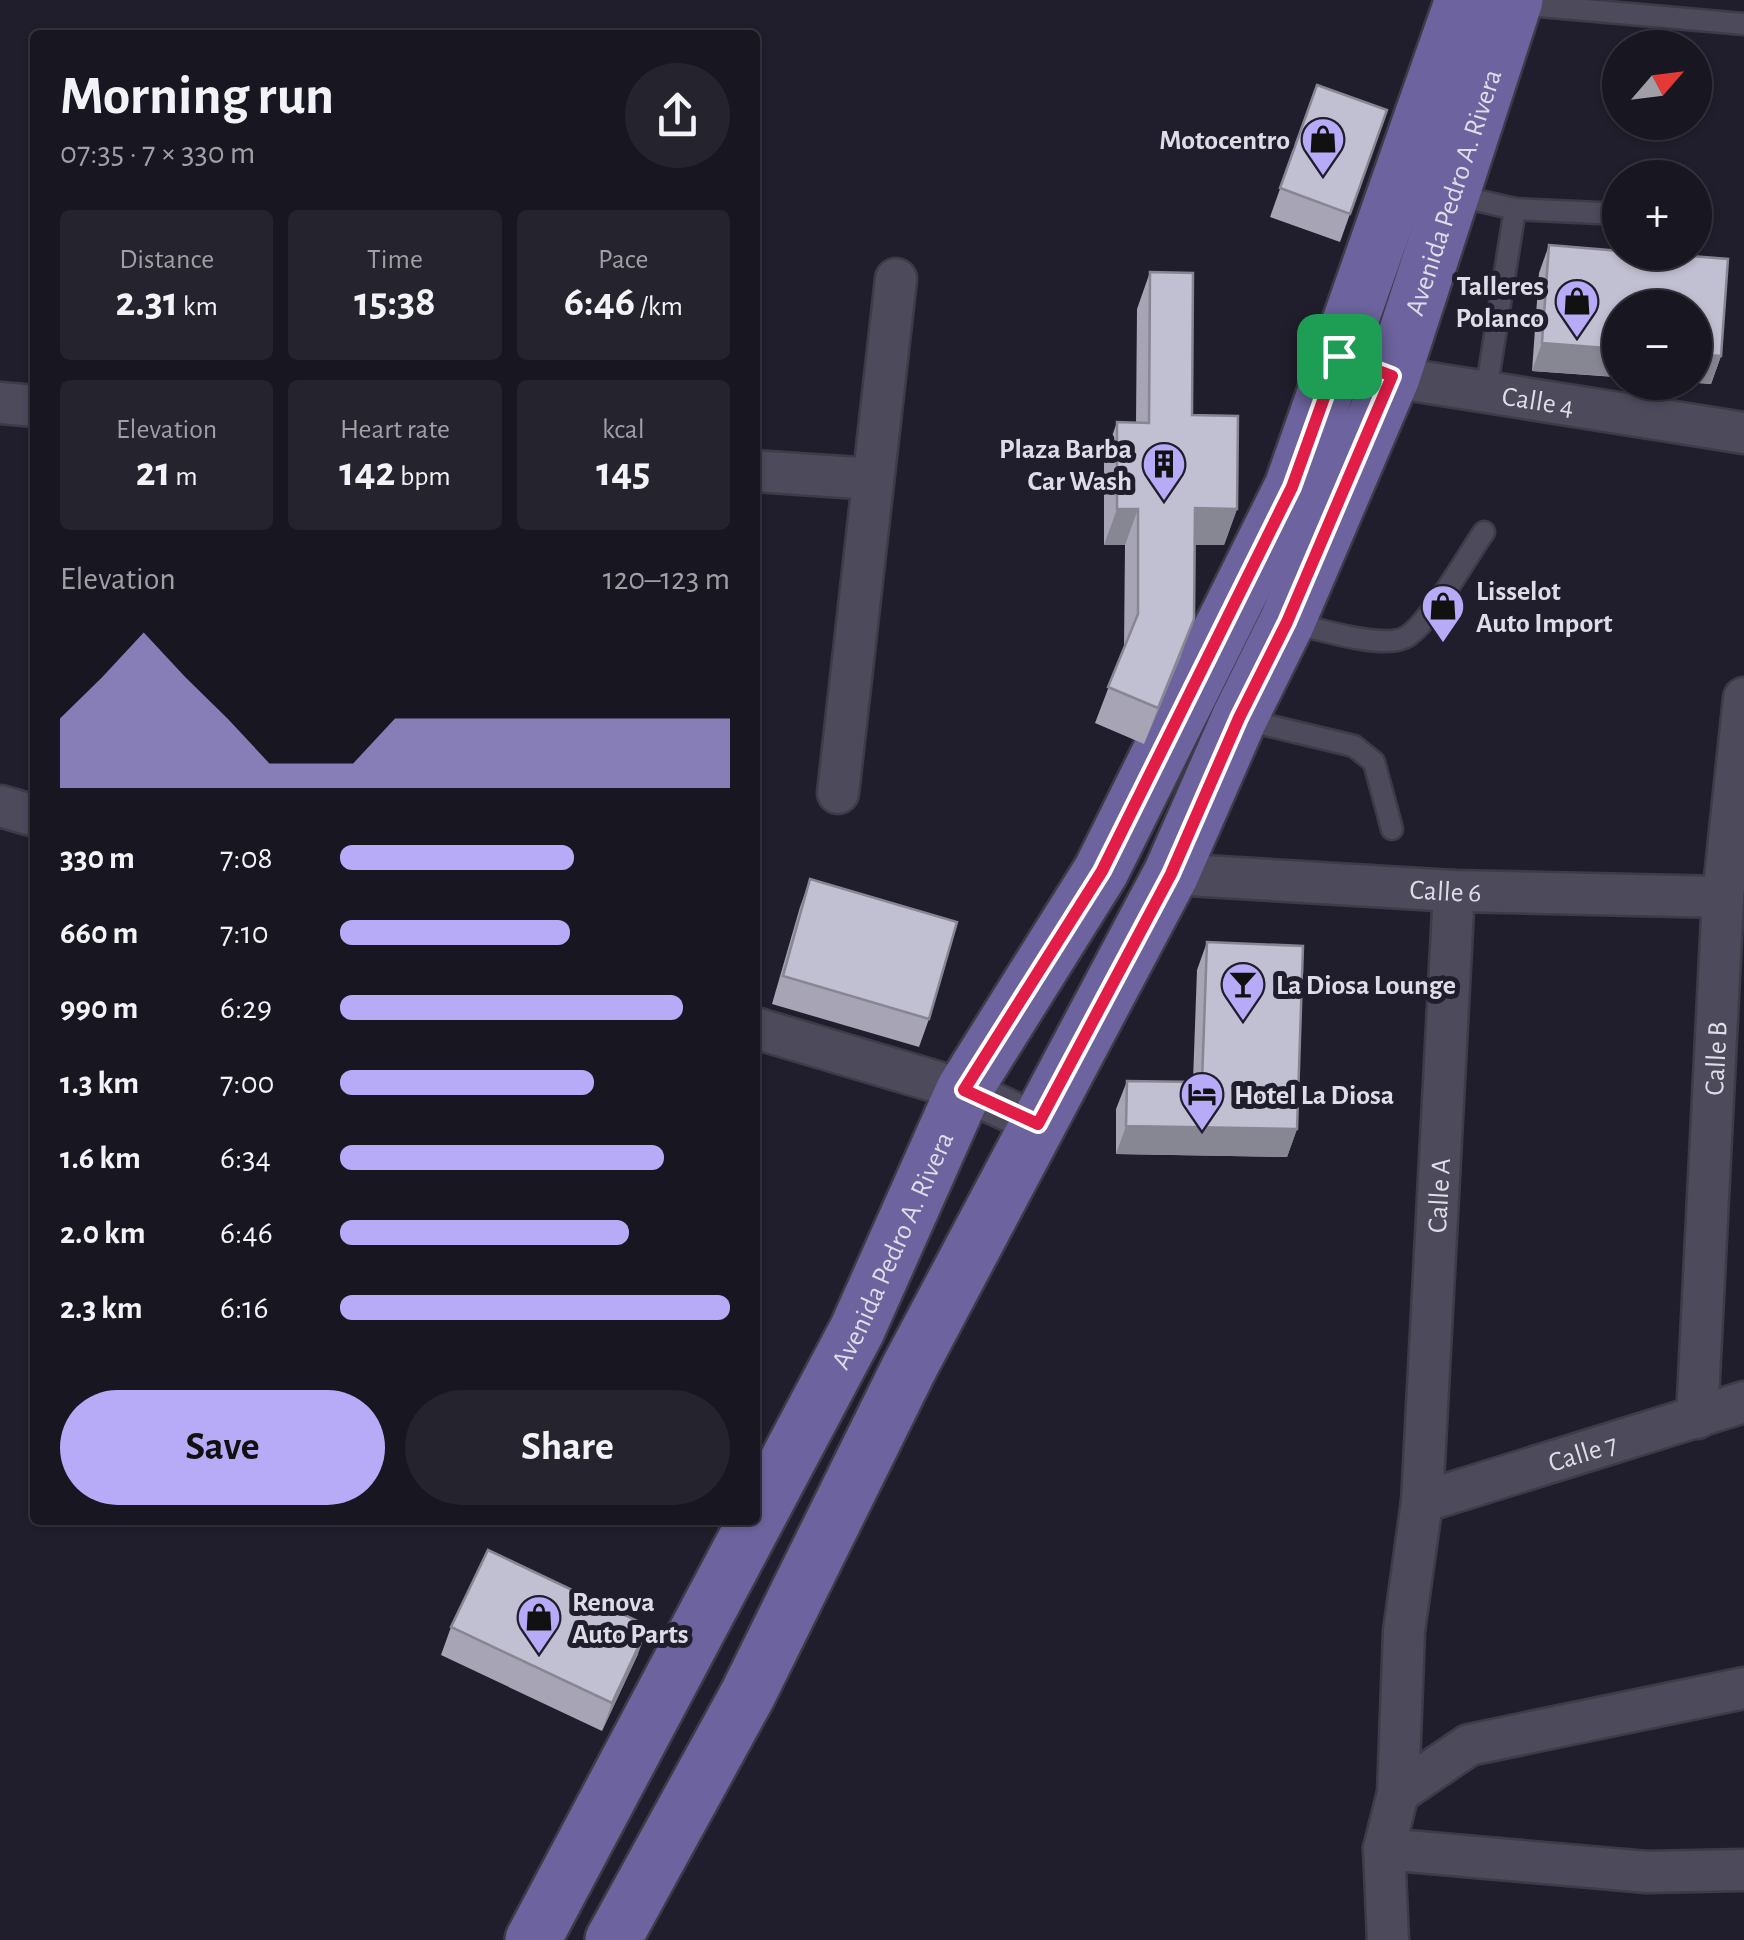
<!DOCTYPE html>
<meta charset="utf-8">
<style>
:root{--surface:#181621;--page:#25232e;--text:#f1f3f6;--muted:#9f9fa5;--line:#36353f;--accent:#b7abf8}
body{margin:0;font-family:"Alegreya Sans",sans-serif;background:var(--page);color:var(--text);height:100vh;display:flex;flex-direction:column;font-size:38px;white-space:nowrap}
*{box-sizing:border-box;margin:0}
p{font-size:32px;color:var(--muted)}
.icon{flex:none;width:55px;height:55px;fill:none;stroke:currentColor;stroke-width:2;stroke-linecap:round;stroke-linejoin:round}
.map{position:relative;flex:1;overflow:hidden}
.panel{position:absolute;left:30px;top:30px;width:730px;height:1495px;display:flex;flex-direction:column;background:var(--surface);border-radius:10px;box-shadow:0 2px 8px #0004,0 0 0 2px var(--line)}
.panel>*{flex:none}
.needle{width:65px;rotate:62deg}
.tools{position:absolute;left:1602px;top:30px;display:grid;gap:20px}
.tools a{display:grid;place-items:center;width:110px;height:110px;border-radius:50%;background:var(--surface);box-shadow:0 2px 8px #0004,0 0 0 2px var(--line);font-size:50px}
.pin{position:absolute;display:grid;place-items:center;width:85px;height:85px;color:#fff;margin:-42px;border-radius:20px;box-shadow:0 5px 15px #0006}
.round{display:grid;place-items:center;flex:none;width:105px;height:105px;border-radius:52px;background:var(--page)}
.overview{display:flex;align-items:center;justify-content:space-between;height:170px;padding:0 30px}
h1{font-size:55px;font-weight:700;line-height:75px}
.stats{display:grid;grid-template-columns:repeat(3,1fr);gap:15px;height:170px;padding:10px 30px}
.stats div{display:grid;align-content:center;border-radius:10px;background:var(--page);text-align:center}
.stats b{font-size:42px;font-weight:700}
.stats small{font-size:28px;font-weight:400}
.stats p{font-size:28px}
.chart{height:280px;padding:20px 30px}
.chart p{display:flex;justify-content:space-between}
.chart svg{width:100%;height:180px;margin-top:10px;fill:var(--accent);opacity:.7}
.button{display:flex;gap:20px;margin-top:auto;padding:20px 30px}
.button a{flex:1;height:115px;border-radius:60px;background:var(--accent);color:#111;font-size:40px;font-weight:700;line-height:115px;text-align:center}
.button a+a{background:var(--page);color:var(--text)}
ul{padding:0 30px;list-style:none;font-size:32px}
li{display:grid;grid-template-columns:160px 120px 1fr;align-items:center;height:75px}
li i{height:25px;border-radius:12px;background:var(--accent)}
.map>svg:first-child{display:block}
</style>
<div class="map">
<svg width="1744" height="1940" viewBox="0 0 1744 1940">
<rect width="100%" height="100%" fill="#201e2c"/>
<g fill="none" stroke-linecap="round" stroke-linejoin="round">
<g stroke="#3d3b47" stroke-width="25">
<g id="service">
<polyline points="1517,4 1744,24"/>
<polyline points="1454,195 1515,209 1620,214"/>
<polyline points="1486,392 1515,209"/>
<path d="M1289,622c26,6 91,27 115,16 23,-10 63,-82 80,-106"/>
<polyline points="1241,719 1354,746 1374,762 1392,829"/>
</g>
</g>
<g stroke="#3d3b47" stroke-width="45">
<g id="minor">
<path id="s1" d="M1339,356l53,21 352,56"/>
<polyline points="0,403 35,406"/>
<polyline points="755,471 873,479"/>
<polyline points="838,793 896,279"/>
<polyline points="0,806 35,816"/>
<path id="s2" d="M1171,874l283,17 269,6"/>
<polyline points="755,1028 964,1090 1038,1124"/>
<path id="s3" d="M1697,1418l26,-521 21,-199"/>
<path id="s4" d="M1422,1502l322,-100"/>
<polyline points="1398,1793 1469,1745 1744,1688"/>
<polyline points="1384,1849 1647,1872 1744,1870"/>
<path id="s5" d="M1388,1940l-4,-91 14,-56 6,-162 18,-129 32,-611"/>
</g>
</g>
<g stroke="#3d3b47" stroke-width="60">
<g id="primary">
<path id="s6" d="M533,1940l324,-610 107,-240 137,-219 191,-384 171,-487"/>
<path id="s7" d="M613,1940l135,-246 161,-326 262,-494 68,-155 48,-97 105,-245 123,-377"/>
</g>
</g>
<use href="#service" stroke="#4c4a5b" stroke-width="20"/>
<use href="#minor" stroke="#4c4a5b" stroke-width="40"/>
<use href="#primary" stroke="#6d639e" stroke-width="55"/>
</g>
<g fill="#a6a4b5">
<polygon points="1317,85 1387,110 1340,242 1270,217"/>
<polygon points="1549,245 1721,356 1711,384 1532,371 1539,273"/>
<polygon points="1150,272 1192,415 1237,509 1224,545 1194,545 1181,656 1144,744 1095,723 1124,647 1125,545 1104,545 1104,459 1117,422 1136,422 1137,309"/>
<polygon points="810,879 929,1019 919,1047 772,1004 800,907"/>
<polygon points="1207,942 1297,1129 1287,1157 1116,1154 1116,1109 1127,1081 1193,1081 1197,970"/>
<polygon points="451,1627 638,1654 602,1731 441,1655"/>
</g>
<g fill="#878693">
<polygon points="1542,343 1620,349 1620,377 1532,371"/>
<polygon points="1695,354 1721,356 1711,384 1686,382 1695,382"/>
<polygon points="1195,508 1237,509 1224,545 1181,545"/>
<polygon points="1117,509 1138,509 1125,545 1104,545"/>
<polygon points="1194,619 1181,656 1144,744 1158,708"/>
<polygon points="1126,1126 1297,1129 1287,1157 1116,1154"/>
<polygon points="648,1626 638,1654 602,1731 612,1703"/>
</g>
<g fill="#c1bfd2" stroke="#878693" stroke-width="2.5">
<polygon points="1317,85 1387,110 1350,214 1280,188"/>
<polygon points="1549,245 1620,251 1620,252 1641,252 1728,259 1721,356 1695,354 1695,308 1620,308 1620,349 1542,343"/>
<polygon points="1150,272 1193,273 1192,415 1238,416 1237,509 1195,508 1194,619 1158,708 1108,687 1138,614 1138,509 1117,509 1117,422 1149,423"/>
<polygon points="810,879 957,922 929,1019 783,976"/>
<polygon points="1207,942 1303,946 1297,1129 1126,1126 1127,1081 1202,1082"/>
<polygon points="488,1550 648,1626 612,1703 451,1627"/>
</g>
<g fill="none" stroke-linecap="round" stroke-linejoin="round">
<g stroke="#fff" stroke-width="20">
<polygon id="route" points="1339,356 1392,376 1287,622 1239,718 1171,874 1038,1124 964,1090 1102,871 1292,487"/>
</g>
<use href="#route" stroke="#e11d48" stroke-width="12"/>
</g>
<defs>
<g id="shop-pin" transform="scale(2.25)"><path d="M0 17L-7.5 6A9.5 9.5 0 1 1 7.5 6Z" fill="#b7abf8" stroke="#201e2c"/><path d="M-5-2.5h2.3a2.7 3.5 0 0 1 5.4 0H5L5.5 6h-11ZM-1.5-2.5h3a1.5 2.3 0 0 0-3 0Z" fill="#111"/></g>
<g id="building-pin" transform="scale(2.25)"><path d="M0 17L-7.5 6A9.5 9.5 0 1 1 7.5 6Z" fill="#b7abf8" stroke="#201e2c"/><path d="M-4-6H4V6H1V3H-1V6H-4ZM-2.5-4.3h1.7v1.8h-1.7ZM.8-4.3h1.7v1.8H.8ZM-2.5-1h1.7V.8h-1.7ZM.8-1h1.7V.8H.8Z" fill="#111"/></g>
<g id="bar-pin" transform="scale(2.25)"><path d="M0 17L-7.5 6A9.5 9.5 0 1 1 7.5 6Z" fill="#b7abf8" stroke="#201e2c"/><path d="M-6-5H6L.8 .8V4.5H3.5V6h-7V4.5H-.8V.8Z" fill="#111"/></g>
<g id="hotel-pin" transform="scale(2.25)"><path d="M0 17L-7.5 6A9.5 9.5 0 1 1 7.5 6Z" fill="#b7abf8" stroke="#201e2c"/><path d="M-6-4.5h1.5V1H6V5H4.5V3h-9V5H-6ZM-4 0a1.8 1.8 0 1 1 3.6 0ZM.5 0V-2.5h3Q6-2.5 6 0Z" fill="#111"/></g>
</defs>
<g fill-rule="evenodd">
<use href="#shop-pin" x="1323" y="139"/>
<use href="#shop-pin" x="1577" y="301"/>
<use href="#building-pin" x="1164" y="464"/>
<use href="#shop-pin" x="1443" y="606"/>
<use href="#bar-pin" x="1243" y="984"/>
<use href="#hotel-pin" x="1202" y="1094"/>
<use href="#shop-pin" x="539" y="1617"/>
</g>
<g text-anchor="middle" stroke-width="10" stroke-linejoin="round" paint-order="stroke">
<g font-size="28" font-weight="bold" fill="#dedde7" stroke="#201e2c" text-anchor="start">
<text x="1290" y="149" text-anchor="end">Motocentro</text>
<text x="1544" y="295" text-anchor="end">Talleres<tspan x="1544" dy="32">Polanco</tspan></text>
<text x="1132" y="458" text-anchor="end">Plaza Barba<tspan x="1132" dy="32">Car Wash</tspan></text>
<text x="1476" y="600">Lisselot<tspan x="1476" dy="32">Auto Import</tspan></text>
<text x="1276" y="994">La Diosa Lounge</text>
<text x="1234" y="1104">Hotel La Diosa</text>
<text x="572" y="1611">Renova<tspan x="572" dy="32">Auto Parts</tspan></text>
</g>
<g font-size="28" fill="#dedde7" stroke="#201e2c">
<text dy="10" stroke="none"><textPath href="#s7" startOffset="1942">Avenida Pedro A. Rivera</textPath></text>
<text dy="10" stroke="none"><textPath href="#s1" startOffset="205">Calle 4</textPath></text>
<text dy="10" stroke="none"><textPath href="#s2" startOffset="275">Calle 6</textPath></text>
<text dy="10" stroke="none"><textPath href="#s3" startOffset="360">Calle B</textPath></text>
<text dy="10" stroke="none"><textPath href="#s5" startOffset="748">Calle A</textPath></text>
<text dy="10" stroke="none"><textPath href="#s6" startOffset="778">Avenida Pedro A. Rivera</textPath></text>
<text dy="10" stroke="none"><textPath href="#s4" startOffset="168">Calle 7</textPath></text>
</g>
</g>
</svg>
<div class="tools">
<a><svg class="needle" viewBox="-14 -14 28 28"><path d="M0-13l5 13h-10z" fill="#e53935"/><path d="M0 13l5-13h-10z" fill="#9f9fa5"/></svg></a>
<a>+</a>
<a>−</a>
</div>
<div class="pin" style="left:1339px;top:356px;background:#1e9e55"><svg class="icon" aria-label="arrive" viewBox="0 0 24 24"><path d="M6 21V4h12l-3 4 3 4H6"/></svg></div>
<section class="panel">
<div class="overview"><div><h1>Morning run</h1><p>07:35 · 7 × 330 m</p></div><a class="round"><svg class="icon" aria-label="share" viewBox="0 0 24 24"><path d="M12 15V3M7 8l5-5 5 5M5 13v7h14v-7"/></svg></a></div>
<div class="stats">
<div><p>Distance</p><b>2.31<small> km</small></b></div>
<div><p>Time</p><b>15:38</b></div>
<div><p>Pace</p><b>6:46<small> /km</small></b></div>
</div>
<div class="stats">
<div><p>Elevation</p><b>21<small> m</small></b></div>
<div><p>Heart rate</p><b>142<small> bpm</small></b></div>
<div><p>kcal</p><b>145</b></div>
</div>
<div class="chart"><p><span>Elevation</span>120–123 m</p>
<svg viewBox="0 0 160 44" preserveAspectRatio="none"><path d="M0 44V27L10 17L20 6L30 17L40 27L50 38L60 38L70 38L80 27L90 27L100 27L110 27L120 27L130 27L140 27L150 27L160 27V44z"/></svg>
</div>
<ul>
<li><b>330 m</b>7:08<i style="width:60%"></i></li>
<li><b>660 m</b>7:10<i style="width:59%"></i></li>
<li><b>990 m</b>6:29<i style="width:88%"></i></li>
<li><b>1.3 km</b>7:00<i style="width:65%"></i></li>
<li><b>1.6 km</b>6:34<i style="width:83%"></i></li>
<li><b>2.0 km</b>6:46<i style="width:74%"></i></li>
<li><b>2.3 km</b>6:16<i style="width:100%"></i></li>
</ul>
<div class="button"><a>Save</a><a>Share</a></div>
</section>
</div>
